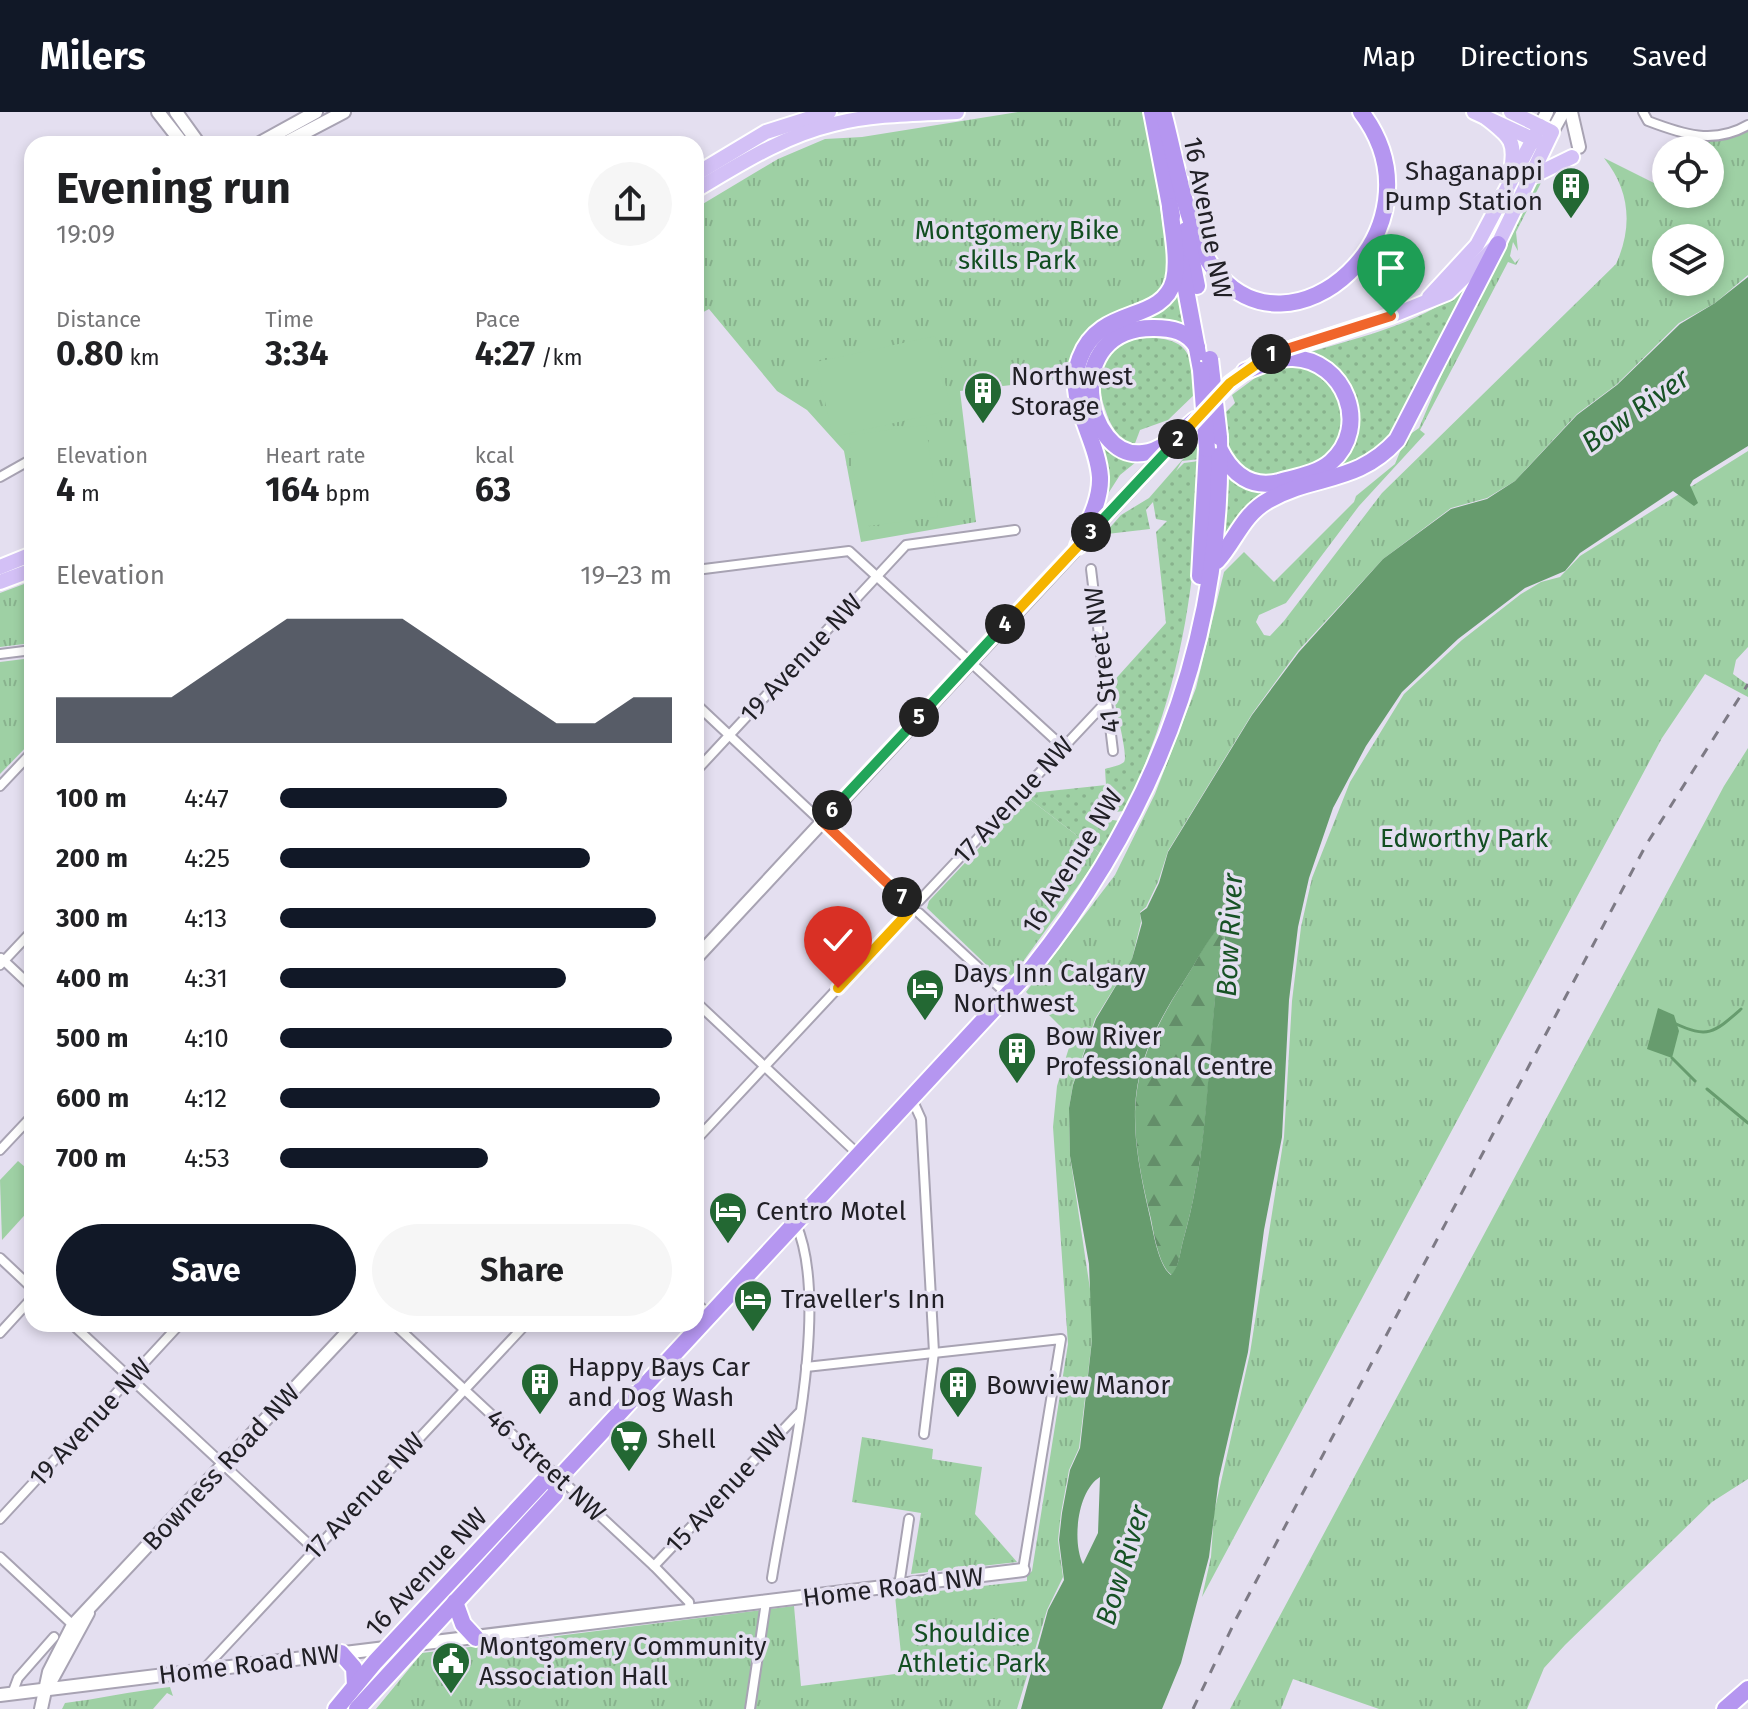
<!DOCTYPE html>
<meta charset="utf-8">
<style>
:root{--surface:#fff;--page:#f6f6f6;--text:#202124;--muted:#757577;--accent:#111827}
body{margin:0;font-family:"Fira Sans",sans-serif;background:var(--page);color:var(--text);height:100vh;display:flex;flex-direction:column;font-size:30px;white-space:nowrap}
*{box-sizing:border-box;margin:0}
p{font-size:26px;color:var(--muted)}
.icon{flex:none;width:44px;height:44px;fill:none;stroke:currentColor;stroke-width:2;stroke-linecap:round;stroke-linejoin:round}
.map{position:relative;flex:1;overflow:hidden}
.drawer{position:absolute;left:24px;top:24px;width:680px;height:1196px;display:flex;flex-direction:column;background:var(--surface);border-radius:24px;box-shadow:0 4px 12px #0003}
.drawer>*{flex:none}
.buttons{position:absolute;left:1652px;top:24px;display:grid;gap:16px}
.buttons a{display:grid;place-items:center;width:72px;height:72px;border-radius:50%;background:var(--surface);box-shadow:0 4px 12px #0003;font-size:40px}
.pin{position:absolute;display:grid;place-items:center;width:68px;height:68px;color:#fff;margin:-82px -34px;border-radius:50% 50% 50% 0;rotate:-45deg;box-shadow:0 0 8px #0007}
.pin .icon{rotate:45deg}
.km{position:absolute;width:40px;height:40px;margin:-20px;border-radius:50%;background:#222;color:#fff;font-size:22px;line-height:40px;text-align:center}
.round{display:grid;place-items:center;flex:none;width:84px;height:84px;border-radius:42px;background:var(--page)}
.summary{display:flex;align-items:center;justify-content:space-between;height:136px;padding:0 32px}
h1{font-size:44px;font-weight:700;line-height:60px}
.metrics{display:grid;grid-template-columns:repeat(3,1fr);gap:12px;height:136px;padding:8px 32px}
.metrics div{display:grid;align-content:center}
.metrics b{font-size:34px;font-weight:700}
.metrics small{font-size:22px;font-weight:400}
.metrics p{font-size:22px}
.chart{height:224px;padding:16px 32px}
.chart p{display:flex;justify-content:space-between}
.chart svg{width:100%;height:144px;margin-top:8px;fill:var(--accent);opacity:.7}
.primary-button{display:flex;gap:16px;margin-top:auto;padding:16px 32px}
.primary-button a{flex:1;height:92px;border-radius:48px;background:var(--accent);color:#fff;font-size:32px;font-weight:700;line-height:92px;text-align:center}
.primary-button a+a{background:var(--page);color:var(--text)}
ul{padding:0 32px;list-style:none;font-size:26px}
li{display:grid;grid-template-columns:128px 96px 1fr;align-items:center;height:60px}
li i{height:20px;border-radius:10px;background:var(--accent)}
header{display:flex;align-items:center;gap:48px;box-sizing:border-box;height:112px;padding:0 40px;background:var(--accent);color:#fff}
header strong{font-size:38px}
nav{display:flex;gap:44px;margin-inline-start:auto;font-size:28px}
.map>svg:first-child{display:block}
</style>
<header>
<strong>Milers</strong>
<nav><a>Map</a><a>Directions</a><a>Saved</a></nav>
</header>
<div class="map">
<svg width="1748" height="1597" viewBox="0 0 1748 1597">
<defs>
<pattern id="grass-dots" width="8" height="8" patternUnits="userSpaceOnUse" patternTransform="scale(2)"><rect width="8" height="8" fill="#9ed0a4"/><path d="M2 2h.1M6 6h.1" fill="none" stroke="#88b28d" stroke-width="1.8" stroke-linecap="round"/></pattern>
<pattern id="forest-firs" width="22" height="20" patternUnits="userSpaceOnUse" patternTransform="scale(2)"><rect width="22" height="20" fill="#79af80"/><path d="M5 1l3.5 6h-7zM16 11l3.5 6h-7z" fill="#638e69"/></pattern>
<pattern id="park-tufts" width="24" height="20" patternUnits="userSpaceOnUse" patternTransform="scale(2)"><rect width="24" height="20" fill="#9ed0a4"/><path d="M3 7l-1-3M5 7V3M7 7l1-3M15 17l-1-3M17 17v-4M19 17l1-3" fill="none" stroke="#88b28d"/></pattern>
</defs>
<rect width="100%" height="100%" fill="#e4dff0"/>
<g fill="url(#grass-dots)">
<path d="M1474,169l-74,144 -26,30 -65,26 48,-61 -50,-67c60,-18 118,-30 167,-72z"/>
<polygon points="1178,177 1185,213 1169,209 1128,211"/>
<path d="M1144,225c45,2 47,14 52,56l-28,27 -28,10 -6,16c-16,-7 -23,-19 -29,-37 -13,-38 -1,-64 39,-72z"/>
<path d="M1286,253c21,0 35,6 47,23 48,66 -67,113 -99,74 -11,-13 -9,-32 -10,-48l11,-11 -3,-8 27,-20z"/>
<polygon points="1091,309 1109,339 1136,350 1120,363 1104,388"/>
<path d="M1198,330l2,17 -18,2 -6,10 8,-8 15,-2c-1,124 -20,238 -75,350l-18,2 1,6 12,2 -18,33 -74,-57 4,-4 75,-8 -1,-16c5,-2 15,-3 19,-7 5,-6 -11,-64 -13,-78l55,-61 -10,-91 11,-11 -11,-2 -3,-17 -7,8 4,19 -43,5 -9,7 23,-26 28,-17z"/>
<polygon points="1226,360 1271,377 1237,408 1223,425"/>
</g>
<path fill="url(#forest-firs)" d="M1221,813c8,17 -2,37 -4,54 -9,88 -9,176 -34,262 -3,11 -4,26 -11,34 -13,-8 -18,-41 -21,-56 -25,-103 -25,-147 33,-238 12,-18 22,-42 37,-56z"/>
<g fill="url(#park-tufts)" fill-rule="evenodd">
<path d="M1018,0h127l25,160c-19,46 -50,26 -75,54 -11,13 -18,37 -25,52l-110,13 16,131 -115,20 -17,-91 -37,-41 -30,-19 -68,-82 -13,7v-108l82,-49 47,-20 37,-2z"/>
<path d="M1748,18v145l-33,28 -36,20 -63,62 -39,29 -62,67 -28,17 -36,10 -68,51 -85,92 -46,63 -84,137 -10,31 -12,25 -6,5 1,10 -9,37 -37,60 -22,65 -4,24 1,48 23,153 -1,31 -13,108 -10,22 -8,43 -3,27 5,37 -16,33 -30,99h-641l46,-56 372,-47 7,80 102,-13 -8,-77 132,-15v-5l5,-5 36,-227 -15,-217 4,-41 15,-48 -46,-46 89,-117 40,-81 41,-106 28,-116 20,-20 30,30 80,-80 2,-6 39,-32 11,-27 13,-9 39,-92 76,-154 11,-7 -29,57 2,19 -5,-9 -3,14 5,7 5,-5 -4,7 -8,-3 -88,168 5,4 -66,72 -73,97 -27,12 -3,7 8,13 6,1 14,-15 98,-128 234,-229c17,-37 14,-74 -12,-106l62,31v5h44v-44h-14l5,-10 22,-2zM1666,126h44v44h-44z"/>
<polygon points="1748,339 1748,535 1736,548 1733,562 1748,573 1748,585 1705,562 1662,626 1202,1485 1211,1445 1214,1401 1250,1241 1284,1025 1292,889 1301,815 1312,766 1350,670 1404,582 1462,528 1521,482 1541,470 1560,465 1580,444"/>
<polygon points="32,469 32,531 0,535 0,481"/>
<polygon points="32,546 32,629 0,662 0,550"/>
<polygon points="1748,636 1748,1367 1712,1390 1565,1533 1544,1556 1527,1597 1379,1597 1293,1567 1281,1597 1230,1597 1724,674"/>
<polygon points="1027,685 1101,742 1014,862 1000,866 927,796 929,789"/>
<polygon points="862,1325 933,1337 932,1347 982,1355 975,1402 1017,1450 911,1462 921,1401 852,1390"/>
<path d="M170,1575l3,9 -6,-3 -14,16h-91l3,-6c33,-4 67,-12 105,-16z"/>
</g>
<g fill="#9ed0a4">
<polygon points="935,224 951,298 833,325 816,250"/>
<polygon points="926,313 938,405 869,414 860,408 849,323"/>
<polygon points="18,1049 32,1061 32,1095 2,1128 0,1068"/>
</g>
<g fill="#679c6e" fill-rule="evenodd">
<path d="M1748,165v169l-55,34 -3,5 8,18 -4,3 -21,-15 -93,62 -15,18 -40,17 -67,51 -56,53 -36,54 -33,62 -24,70 -11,49 -9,73 -7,137 -18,93 -16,122 -29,126 -10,79 -28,106 -19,46h-141l27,-99 16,-30 -5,-40 3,-27 8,-43 10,-22 12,-108 -3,-76 -19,-108 -1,-48 4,-23 23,-66 36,-60 10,-36 -2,-10 7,-5 12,-25 9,-31 84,-137 47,-63 84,-93 68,-50 36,-10 28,-18 62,-66 40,-30 63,-61 35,-21zM1221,813c9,16 -2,37 -4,54 -10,88 -9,176 -34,262 -3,11 -4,26 -12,34 -13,-9 -18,-45 -22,-62 -23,-100 -22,-145 35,-232 12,-18 22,-40 37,-56zM1100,1365l-2,56 -15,31c-11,-22 -6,-73 17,-87z"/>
<polygon points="1658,896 1674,903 1679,919 1672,946 1647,937"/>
</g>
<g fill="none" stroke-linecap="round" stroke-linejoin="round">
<g stroke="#679c6e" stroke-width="3">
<path d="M1674,911c34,16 40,10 67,-14"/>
<polyline points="1672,946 1695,969"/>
<polyline points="1707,977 1748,1011"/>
</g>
<g stroke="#a8a3b3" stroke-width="12">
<g id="street">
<path d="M1643,0l5,9c34,13 66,24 100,4"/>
<polyline points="0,365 32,347"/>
<polyline points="1091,457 1113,639"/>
<polyline points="696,458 849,439 1062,634"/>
<polyline points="0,542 32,538"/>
<polyline points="696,592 907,790"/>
<polyline points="696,659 906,433 1015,418"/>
<polyline points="0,674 32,640"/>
<polyline points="919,789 1107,589"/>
<polyline points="919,801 1007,882"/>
<polyline points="1,846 32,875"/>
<polyline points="0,853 32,819"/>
<polyline points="696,890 859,1043"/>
<polyline points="912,987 921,1007 934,1240 924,1322"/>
<polyline points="696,1028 908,801"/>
<polyline points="0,1038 32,1004"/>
<polyline points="0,1146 32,1176"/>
<polyline points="696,1191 710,1204"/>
<polyline points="72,1212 314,1437"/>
<polyline points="394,1212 654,1454 689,1490 690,1499"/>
<polyline points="0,1221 32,1186"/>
<polyline points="806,1255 1061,1227 1023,1458"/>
<polyline points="0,1407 180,1212"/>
<polyline points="0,1445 73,1513"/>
<polyline points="654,1454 799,1301"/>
<path d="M772,1466c14,-90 60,-272 24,-354"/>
<polyline points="899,1474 909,1407"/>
<polyline points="204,1557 526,1212"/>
<polyline points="12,1582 18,1566 54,1525"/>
<polyline points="750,1597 766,1490"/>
</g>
</g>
<g stroke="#a8a3b3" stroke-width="16">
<g id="secondary">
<polyline points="158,0 183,32"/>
<polyline points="176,0 199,32"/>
<polyline points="1571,0 1579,35"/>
<polyline points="1540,14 1547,0"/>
<polyline points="1552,20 1563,0"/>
<polyline points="258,32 316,0"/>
<polyline points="283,32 344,0"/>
<polyline points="696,846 1173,332"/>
<polyline points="51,1569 88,1501"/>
<polyline points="0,1583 1023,1458"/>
<polyline points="41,1597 49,1560 73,1513 355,1212"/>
</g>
</g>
<g stroke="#fff" stroke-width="18">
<g id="primary">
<polyline points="1474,0 1539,30"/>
<path d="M1484,4c24,20 33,22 27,55"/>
<polyline points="696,62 766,20 829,0"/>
<polyline points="1529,66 1572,45"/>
<path d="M696,78c44,-26 87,-54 138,-66 39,-10 83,-10 123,-12"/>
<polyline points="1429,185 1477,133 1540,14"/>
<polyline points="1209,293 1230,271 1265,245 1391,204 1448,181 1498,132 1552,20 1511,0"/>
<polyline points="0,455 32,442"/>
<polyline points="0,470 32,458"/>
</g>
</g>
<g stroke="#fff" stroke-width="20">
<g id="highway">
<polyline points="1152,0 1172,104"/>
<path d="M1163,0c12,44 24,121 50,156 76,103 237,-39 148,-156"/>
<polyline points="1186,118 1197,174"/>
<polyline points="1181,151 1201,258"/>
<path d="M1195,308c-15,13 -32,31 -52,33 -58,8 -84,-126 11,-125 18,0 33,3 43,19"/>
<path d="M1220,338c12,24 31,39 59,32 18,-5 38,-8 52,-20 40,-35 14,-102 -38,-104 -17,-1 -33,8 -48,13"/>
<path d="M1078,434c9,-21 23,-45 22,-69 -3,-41 -36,-77 -20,-119 20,-54 82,-33 94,-78 5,-22 -2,-51 -4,-74"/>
<path d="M1217,449c19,-21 25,-46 52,-61 46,-26 88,-16 128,-60l101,-196"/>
<polyline points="1200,464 1207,337"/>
<polyline points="455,1490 463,1512 476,1526"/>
<polyline points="341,1541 354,1556 355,1573"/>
<path d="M336,1597l39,-47 168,-180 16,-4 473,-510c123,-155 192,-332 187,-531"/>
<polyline points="357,1597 555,1382 559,1366"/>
<polyline points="1725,1597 1748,1577"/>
</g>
</g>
<use href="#street" stroke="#fff" stroke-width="8"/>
<use href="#secondary" stroke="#fff" stroke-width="12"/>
<use href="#primary" stroke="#d3c0f6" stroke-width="14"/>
<use href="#highway" stroke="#b596f0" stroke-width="16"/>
<polyline stroke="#7d7a85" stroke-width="3" stroke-dasharray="10 10" stroke-linecap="butt" points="1193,1597 1236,1507 1646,733 1748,572"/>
<g stroke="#fff" stroke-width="20" stroke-linecap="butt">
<g id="highway-bridge">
<polyline points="1210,247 1219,325"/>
<polyline points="1201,258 1207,337"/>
</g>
</g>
<use href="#highway-bridge" stroke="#b596f0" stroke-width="16"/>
</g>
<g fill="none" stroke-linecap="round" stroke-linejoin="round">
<g stroke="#fff" stroke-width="16">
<polyline id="split-1" points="1271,242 1391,204"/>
</g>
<g stroke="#fff" stroke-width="16">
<polyline id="split-2" points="1178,327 1230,271 1271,242"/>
</g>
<g stroke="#fff" stroke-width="16">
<polyline id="split-3" points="1091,420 1178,327"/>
</g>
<g stroke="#fff" stroke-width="16">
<polyline id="split-4" points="1005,512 1091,420"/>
</g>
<g stroke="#fff" stroke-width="16">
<polyline id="split-5" points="919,605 1005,512"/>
</g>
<g stroke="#fff" stroke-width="16">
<polyline id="split-6" points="832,698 919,605"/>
</g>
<g stroke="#fff" stroke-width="16">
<polyline id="split-7" points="832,698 822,709 902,785"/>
</g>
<g stroke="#fff" stroke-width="16">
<polyline id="split-8" points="838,876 908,801 907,790 902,785"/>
</g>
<use href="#split-1" stroke="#f0652b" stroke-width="10"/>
<use href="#split-2" stroke="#f5b400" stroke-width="10"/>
<use href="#split-3" stroke="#22a559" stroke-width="10"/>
<use href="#split-4" stroke="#f5b400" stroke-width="10"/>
<use href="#split-5" stroke="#22a559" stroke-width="10"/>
<use href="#split-6" stroke="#22a559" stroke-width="10"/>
<use href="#split-7" stroke="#f0652b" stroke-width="10"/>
<use href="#split-8" stroke="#f5b400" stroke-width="10"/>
</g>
<defs>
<g id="building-pin" transform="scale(2)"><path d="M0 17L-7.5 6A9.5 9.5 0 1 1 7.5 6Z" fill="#236833" stroke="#e4dff0"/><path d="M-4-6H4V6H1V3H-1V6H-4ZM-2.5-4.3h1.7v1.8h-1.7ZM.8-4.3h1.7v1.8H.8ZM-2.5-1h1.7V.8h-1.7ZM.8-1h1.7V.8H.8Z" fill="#fff"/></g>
<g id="hotel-pin" transform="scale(2)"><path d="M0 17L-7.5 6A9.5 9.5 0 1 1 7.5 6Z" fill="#236833" stroke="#e4dff0"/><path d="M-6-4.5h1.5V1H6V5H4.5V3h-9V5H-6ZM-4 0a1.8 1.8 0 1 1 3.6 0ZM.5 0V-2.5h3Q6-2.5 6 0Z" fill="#fff"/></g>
<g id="supermarket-pin" transform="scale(2)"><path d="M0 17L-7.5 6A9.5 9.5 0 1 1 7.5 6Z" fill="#236833" stroke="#e4dff0"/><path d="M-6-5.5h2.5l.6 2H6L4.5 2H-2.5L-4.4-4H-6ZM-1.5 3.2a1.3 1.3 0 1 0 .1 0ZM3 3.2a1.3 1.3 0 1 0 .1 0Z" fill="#fff"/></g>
<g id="civic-pin" transform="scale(2)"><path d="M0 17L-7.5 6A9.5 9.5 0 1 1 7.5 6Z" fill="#236833" stroke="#e4dff0"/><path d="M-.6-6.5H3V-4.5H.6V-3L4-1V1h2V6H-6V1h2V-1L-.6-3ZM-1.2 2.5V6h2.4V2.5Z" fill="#fff"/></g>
</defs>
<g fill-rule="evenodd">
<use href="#building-pin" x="1571" y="74"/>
<use href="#building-pin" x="983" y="279"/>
<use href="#hotel-pin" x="925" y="876"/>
<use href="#building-pin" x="1017" y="939"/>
<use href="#hotel-pin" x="728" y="1099"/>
<use href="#hotel-pin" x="753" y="1187"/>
<use href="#building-pin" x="540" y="1270"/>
<use href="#building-pin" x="958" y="1273"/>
<use href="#supermarket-pin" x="629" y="1327"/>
<use href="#civic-pin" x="451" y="1549"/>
</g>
<g text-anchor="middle" stroke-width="7" stroke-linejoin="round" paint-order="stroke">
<g font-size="26" fill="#212026" stroke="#e4dff0" text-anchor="start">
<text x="1543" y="68" text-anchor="end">Shaganappi<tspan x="1543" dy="30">Pump Station</tspan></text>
<text x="1011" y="273">Northwest<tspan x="1011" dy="30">Storage</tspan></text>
<text x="953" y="870">Days Inn Calgary<tspan x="953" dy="30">Northwest</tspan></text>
<text x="1045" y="933">Bow River<tspan x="1045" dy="30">Professional Centre</tspan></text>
<text x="756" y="1108">Centro Motel</text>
<text x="781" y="1196">Traveller's Inn</text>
<text x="568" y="1264">Happy Bays Car<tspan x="568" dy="30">and Dog Wash</tspan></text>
<text x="986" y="1282">Bowview Manor</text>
<text x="657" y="1336">Shell</text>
<text x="479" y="1543">Montgomery Community<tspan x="479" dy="30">Association Hall</tspan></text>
</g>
<g font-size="26" fill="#212026" stroke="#e4dff0">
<text transform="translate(1208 106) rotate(79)" y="9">16 Avenue NW</text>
<text transform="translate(801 546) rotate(-47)" y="9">19 Avenue NW</text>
<text transform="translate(1102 548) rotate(-97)" y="9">41 Street NW</text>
<text transform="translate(1013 688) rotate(-47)" y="9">17 Avenue NW</text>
<text transform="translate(1072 749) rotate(-58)" y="9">16 Avenue NW</text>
<text transform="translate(90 1310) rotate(-47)" y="9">19 Avenue NW</text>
<text transform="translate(546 1353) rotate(43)" y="9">46 Street NW</text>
<text transform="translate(221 1355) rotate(-47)" y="9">Bowness Road NW</text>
<text transform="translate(726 1377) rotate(-47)" y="9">15 Avenue NW</text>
<text transform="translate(364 1384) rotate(-47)" y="9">17 Avenue NW</text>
<text transform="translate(426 1460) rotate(-47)" y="9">16 Avenue NW</text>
<text transform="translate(893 1475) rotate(-7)" y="9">Home Road NW</text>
<text transform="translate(249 1552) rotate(-7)" y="9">Home Road NW</text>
</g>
<g font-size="26" fill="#124e21" stroke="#e4dff0">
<text x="1017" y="127">Montgomery Bike<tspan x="1017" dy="30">skills Park</tspan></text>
<text x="1464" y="735">Edworthy Park</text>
<text x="972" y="1530">Shouldice<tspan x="972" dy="30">Athletic Park</tspan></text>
</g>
<g font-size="28" font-style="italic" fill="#175225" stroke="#e4dff0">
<text transform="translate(1635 298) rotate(-35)" y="10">Bow River</text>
<text transform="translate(1229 823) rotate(-87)" y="10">Bow River</text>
<text transform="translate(1122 1453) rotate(-73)" y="10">Bow River</text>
</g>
</g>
</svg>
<div class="buttons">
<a><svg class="icon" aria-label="locate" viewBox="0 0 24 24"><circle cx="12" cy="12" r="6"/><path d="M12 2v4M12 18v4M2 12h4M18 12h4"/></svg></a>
<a><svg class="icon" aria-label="layers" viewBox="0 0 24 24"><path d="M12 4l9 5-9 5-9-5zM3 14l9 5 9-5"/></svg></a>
</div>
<div class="pin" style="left:1391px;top:204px;background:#1e9e55"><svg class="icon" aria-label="arrive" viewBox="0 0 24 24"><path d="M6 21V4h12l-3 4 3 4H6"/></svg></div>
<div class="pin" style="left:838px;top:876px;background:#d93025"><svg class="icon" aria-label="check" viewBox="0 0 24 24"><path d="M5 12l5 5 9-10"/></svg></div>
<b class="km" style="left:1271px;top:242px">1</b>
<b class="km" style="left:1178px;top:327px">2</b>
<b class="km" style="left:1091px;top:420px">3</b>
<b class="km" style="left:1005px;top:512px">4</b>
<b class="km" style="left:919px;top:605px">5</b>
<b class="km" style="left:832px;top:698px">6</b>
<b class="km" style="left:902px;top:785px">7</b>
<section class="drawer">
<div class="summary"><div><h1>Evening run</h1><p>19:09</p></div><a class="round"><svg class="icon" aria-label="share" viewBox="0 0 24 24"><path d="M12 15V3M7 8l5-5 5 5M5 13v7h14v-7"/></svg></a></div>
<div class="metrics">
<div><p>Distance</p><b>0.80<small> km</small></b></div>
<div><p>Time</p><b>3:34</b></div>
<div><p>Pace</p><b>4:27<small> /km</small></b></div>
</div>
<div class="metrics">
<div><p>Elevation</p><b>4<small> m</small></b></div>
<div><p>Heart rate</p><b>164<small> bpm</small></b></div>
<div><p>kcal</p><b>63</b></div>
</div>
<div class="chart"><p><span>Elevation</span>19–23 m</p>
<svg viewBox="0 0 160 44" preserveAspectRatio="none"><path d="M0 44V30L10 30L20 30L30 30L40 22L50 14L60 6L70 6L80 6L90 6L100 14L110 22L120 30L130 38L140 38L150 30L160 30V44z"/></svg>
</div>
<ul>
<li><b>100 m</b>4:47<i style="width:58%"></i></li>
<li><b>200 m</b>4:25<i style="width:79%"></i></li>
<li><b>300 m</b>4:13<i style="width:96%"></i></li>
<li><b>400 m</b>4:31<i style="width:73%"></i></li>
<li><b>500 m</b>4:10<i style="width:100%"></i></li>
<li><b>600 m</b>4:12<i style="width:97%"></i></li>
<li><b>700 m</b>4:53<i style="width:53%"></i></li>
</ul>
<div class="primary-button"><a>Save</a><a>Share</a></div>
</section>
</div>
